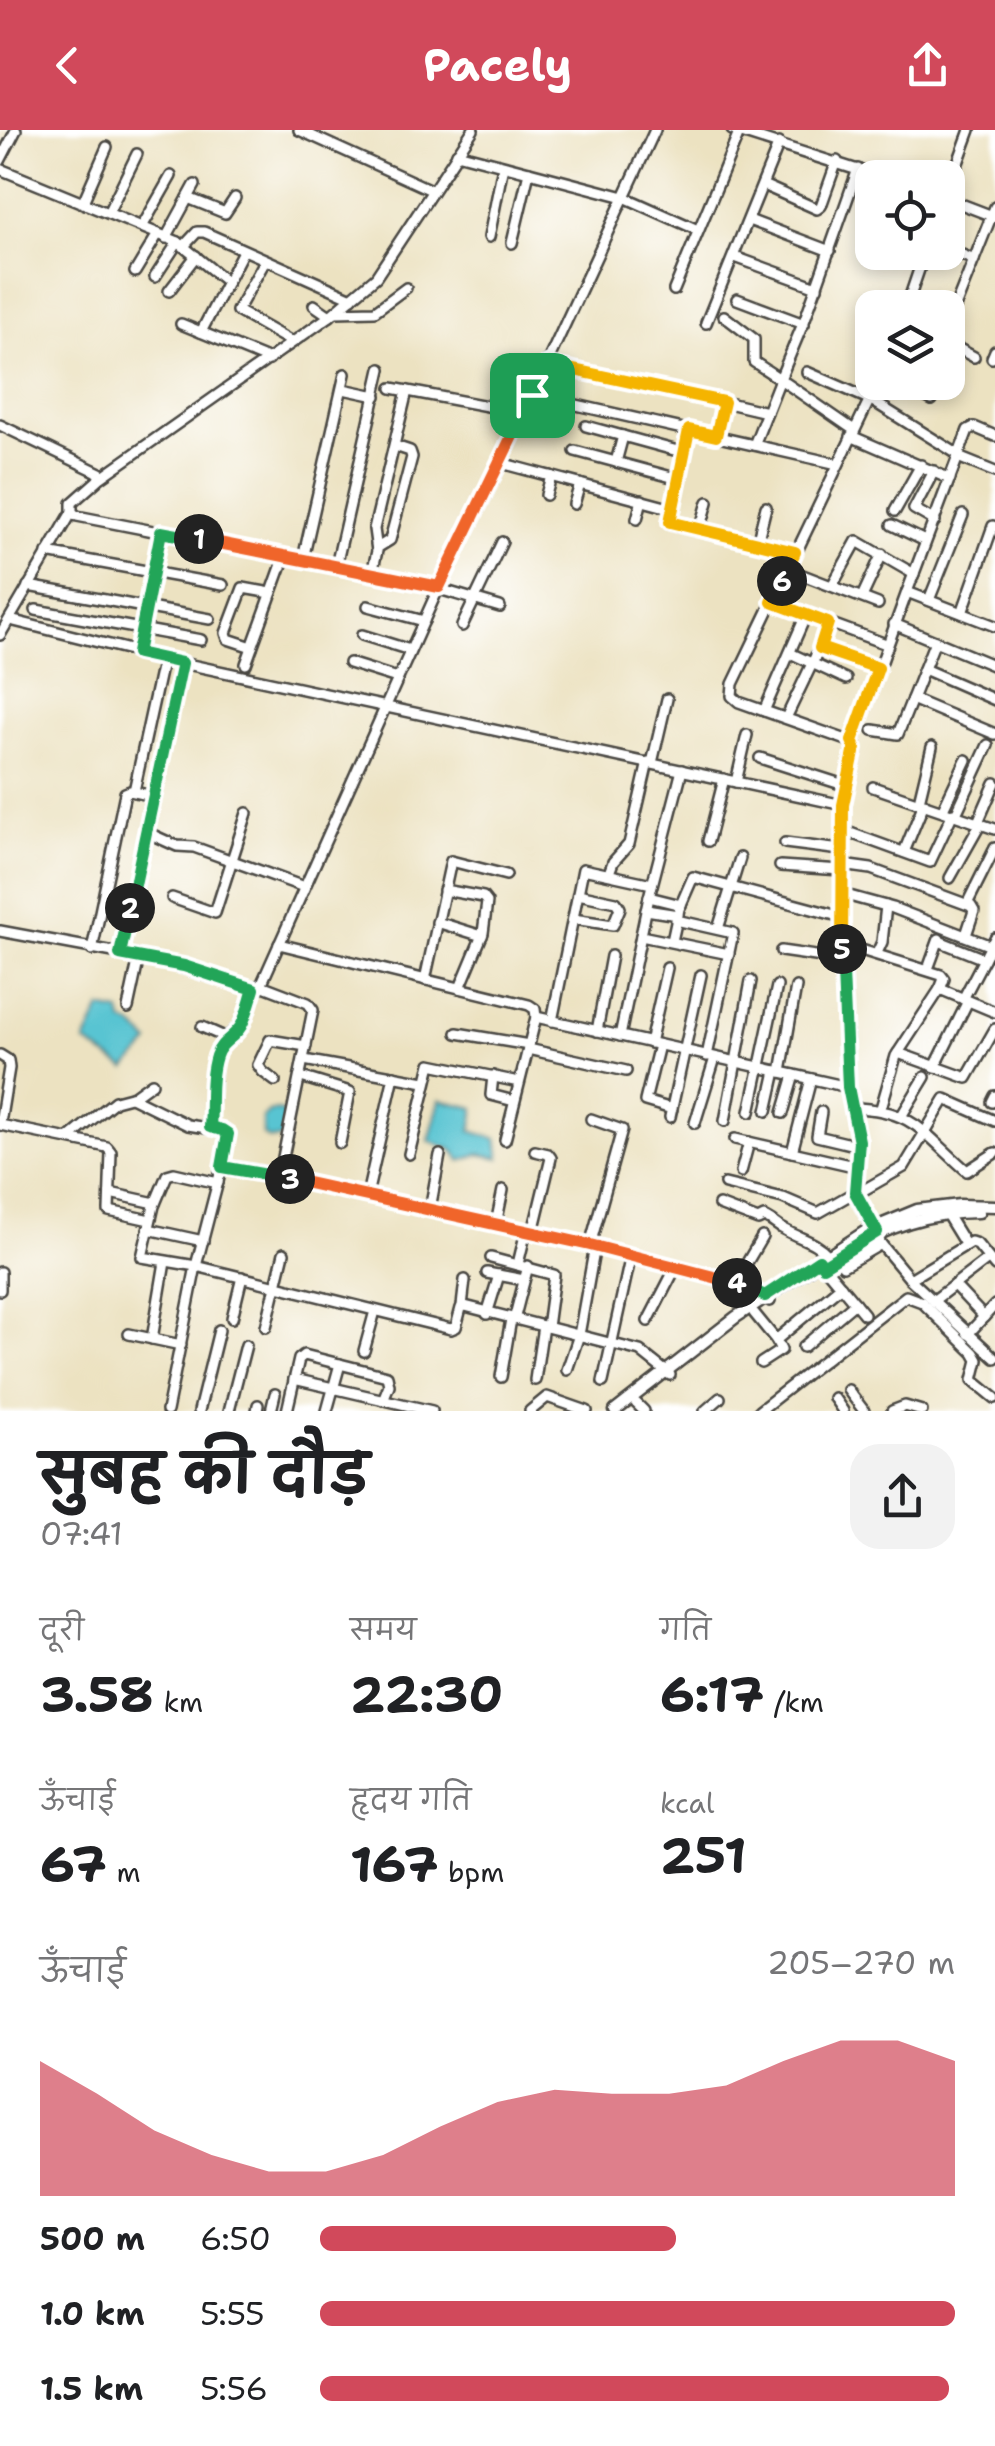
<!DOCTYPE html>
<html lang="hi">
<meta charset="utf-8">
<style>
:root{--surface:#fff;--page:#f2f2f2;--text:#202124;--muted:#757577;--accent:#d1495b}
body{margin:0;font-family:"Shantell Sans","Playpen Sans Deva",sans-serif;background:var(--page);color:var(--text);height:100vh;display:flex;flex-direction:column;font-size:38px;white-space:nowrap}
*{box-sizing:border-box;margin:0}
p{font-size:32px;color:var(--muted)}
.icon{flex:none;width:55px;height:55px;fill:none;stroke:currentColor;stroke-width:2;stroke-linecap:round;stroke-linejoin:round}
.map{position:relative;height:1281px;overflow:hidden}
.panel{display:flex;flex-direction:column;background:var(--surface);flex:1}
.panel>*{flex:none}
.controls{position:absolute;left:855px;top:30px;display:grid;gap:20px}
.controls a{display:grid;place-items:center;width:110px;height:110px;border-radius:20px;background:var(--surface);box-shadow:0 5px 15px #0003;font-size:50px}
.pin{position:absolute;display:grid;place-items:center;width:85px;height:85px;color:#fff;margin:-42px;border-radius:20px;box-shadow:0 5px 15px #0006}
.km{position:absolute;width:50px;height:50px;margin:-25px;border-radius:50%;background:#222;color:#fff;font-size:28px;line-height:50px;text-align:center}
.round{display:grid;place-items:center;flex:none;width:105px;height:105px;border-radius:30px;background:var(--page)}
.headline{display:flex;align-items:center;justify-content:space-between;height:170px;padding:0 40px}
h1{font-size:55px;font-weight:700;line-height:75px}
.stats{display:grid;grid-template-columns:repeat(3,1fr);gap:15px;height:170px;padding:10px 40px}
.stats div{display:grid;align-content:center}
.stats b{font-size:50px;font-weight:700}
.stats small{font-size:28px;font-weight:400}
.stats p{font-size:28px}
.chart{height:280px;padding:20px 40px}
.chart p{display:flex;justify-content:space-between}
.chart svg{width:100%;height:180px;margin-top:10px;fill:var(--accent);opacity:.7}
ul{padding:0 40px;list-style:none;font-size:32px}
li{display:grid;grid-template-columns:160px 120px 1fr;align-items:center;height:75px}
li i{height:25px;border-radius:12px;background:var(--accent)}
header{display:flex;justify-content:space-between;align-items:center;height:130px;padding:0 40px;background:var(--accent);color:#fff;font-size:45px;font-weight:700}
.map>svg:first-child{display:block}
</style>
<header><svg class="icon" aria-label="back" viewBox="0 0 24 24"><path d="M15 5l-7 7 7 7"/></svg>Pacely<svg class="icon" aria-label="share" viewBox="0 0 24 24"><path d="M12 15V3M7 8l5-5 5 5M5 13v7h14v-7"/></svg></header>
<div class="map">
<svg width="995" height="1281" viewBox="0 0 995 1281">
<rect width="100%" height="100%" fill="#fff"/>
<filter id="ink" filterUnits="userSpaceOnUse"><feTurbulence type="fractalNoise" baseFrequency=".01" numOctaves="2"/><feDisplacementMap in="SourceGraphic" scale="20" xChannelSelector="R" yChannelSelector="G"/><feConvolveMatrix kernelMatrix="1 2 1 2 8 2 1 2 1" color-interpolation-filters="sRGB"/></filter>
<filter id="wash" filterUnits="userSpaceOnUse"><feTurbulence type="fractalNoise" baseFrequency=".0048" numOctaves="4" result="noise"/><feDisplacementMap in="SourceGraphic" scale="40" xChannelSelector="R" yChannelSelector="G"/><feGaussianBlur stdDeviation="2.25" result="paint"/><feColorMatrix in="noise" values="0 0 0 0 0 0 0 0 0 0 0 0 0 0 0 0 0 1.4 0 .05"/><feComposite in="paint" operator="in"/></filter>
<g filter="url(#wash)">
<rect width="100%" height="100%" fill="#ece2c1"/>
<g fill="#59c4d2" stroke="#42787e" stroke-width="2.5">
<polygon points="101,878 120,882 123,892 133,896 150,913 126,939 85,912"/>
<polygon points="440,970 475,978 471,1001 497,1009 500,1028 479,1024 461,1031 453,1020 429,1011"/>
<polygon points="277,980 291,984 288,997 280,1009 269,1009 263,1005 263,988 269,982"/>
</g>
</g>
<g filter="url(#ink)">
<g fill="none" stroke-linecap="round" stroke-linejoin="round">
<g stroke="#484642" stroke-width="14">
<g id="minor">
<polyline points="299,0 431,60"/>
<polyline points="732,0 883,48"/>
<polyline points="457,23 624,67 698,100"/>
<polyline points="0,31 16,0"/>
<polyline points="0,39 178,112 227,152"/>
<polyline points="763,55 817,79 821,76 837,31"/>
<polyline points="948,60 970,0"/>
<polyline points="188,68 225,83 235,68"/>
<polyline points="948,69 995,87"/>
<polyline points="83,72 107,17"/>
<polyline points="108,83 137,24"/>
<polyline points="749,90 830,121"/>
<polyline points="142,97 171,46"/>
<polyline points="489,107 503,36"/>
<polyline points="166,108 195,55"/>
<polyline points="512,113 529,42"/>
<polyline points="184,116 197,102 204,102 352,168"/>
<polyline points="948,119 974,130"/>
<polyline points="735,127 817,157"/>
<polyline points="265,131 237,181 292,212"/>
<polyline points="135,142 158,104"/>
<polyline points="155,147 178,112"/>
<polyline points="674,160 739,3"/>
<polyline points="169,161 196,126"/>
<polyline points="737,169 804,194"/>
<polyline points="314,175 330,186"/>
<polyline points="906,178 925,122"/>
<polyline points="336,182 375,181 406,158"/>
<polyline points="724,186 754,209 754,232 780,249 754,315"/>
<polyline points="706,193 779,13"/>
<polyline points="181,194 269,230"/>
<polyline points="948,195 995,77"/>
<polyline points="201,202 243,121"/>
<polyline points="948,213 974,227"/>
<polyline points="992,228 995,221"/>
<polyline points="546,234 724,272 716,306"/>
<polyline points="807,242 871,270 959,325"/>
<polyline points="878,252 733,554 732,566 739,572 855,613 843,675 841,720 848,957 859,1011 855,1065 881,1114 910,1149 971,1112 977,1114 995,1136"/>
<polyline points="898,252 932,270"/>
<polyline points="392,258 524,283"/>
<polyline points="343,259 376,266"/>
<polyline points="532,265 838,334"/>
<polyline points="724,272 767,282"/>
<polyline points="0,295 100,343 98,350 72,373 72,382 77,386 439,457 261,855 308,873 313,880 279,1047 590,1115 749,1157 770,1171"/>
<polyline points="586,296 685,323"/>
<polyline points="689,300 671,394 795,422"/>
<polyline points="854,300 780,249 805,189 858,39"/>
<polyline points="851,306 950,349"/>
<polyline points="575,321 679,349"/>
<polyline points="958,327 995,342"/>
<polyline points="616,332 623,306"/>
<polyline points="501,333 673,379"/>
<polyline points="934,341 914,379 935,391"/>
<polyline points="100,348 330,186 376,147 473,0"/>
<polyline points="546,365 551,346"/>
<polyline points="574,374 580,354"/>
<polyline points="895,381 921,335"/>
<polyline points="637,389 642,370"/>
<polyline points="892,395 925,411"/>
<polyline points="700,400 708,372"/>
<polyline points="757,413 766,377"/>
<polyline points="377,418 390,410 412,327 410,321 395,316"/>
<polyline points="47,423 223,455"/>
<polyline points="303,429 345,244"/>
<polyline points="336,436 381,239"/>
<polyline points="787,439 878,474"/>
<polyline points="372,443 377,421 374,399 407,261"/>
<polyline points="28,456 210,489"/>
<polyline points="832,456 857,411 914,444"/>
<polyline points="439,457 489,358 655,0"/>
<polyline points="439,459 500,477"/>
<polyline points="907,462 968,300 974,297 995,306"/>
<polyline points="862,467 882,424"/>
<polyline points="929,470 963,385"/>
<polyline points="772,472 886,514"/>
<polyline points="368,476 424,491"/>
<polyline points="36,480 201,510"/>
<polyline points="962,483 993,396"/>
<polyline points="10,490 182,533 843,675"/>
<polyline points="894,494 995,536"/>
<polyline points="462,496 502,412"/>
<polyline points="0,505 72,382"/>
<polyline points="362,505 410,520"/>
<polyline points="935,511 912,569 995,604"/>
<polyline points="252,517 228,509 226,503 243,458 271,463"/>
<polyline points="137,523 161,402"/>
<polyline points="790,523 846,549"/>
<polyline points="349,533 397,548"/>
<polyline points="246,534 285,426"/>
<polyline points="924,539 995,570"/>
<polyline points="764,581 806,485"/>
<polyline points="786,588 820,517 878,538"/>
<polyline points="873,600 898,604 912,569"/>
<polyline points="853,611 907,462 995,496"/>
<polyline points="760,628 847,656"/>
<polyline points="652,633 667,569"/>
<polyline points="736,652 747,605"/>
<polyline points="873,657 995,699"/>
<polyline points="134,661 163,528"/>
<polyline points="919,671 932,617"/>
<polyline points="943,679 966,630"/>
<polyline points="956,684 988,615"/>
<polyline points="978,692 995,653"/>
<polyline points="842,700 930,732 953,683"/>
<polyline points="146,702 177,716 194,717 304,757"/>
<polyline points="708,711 724,649"/>
<polyline points="785,713 841,720"/>
<polyline points="904,722 924,673"/>
<polyline points="842,735 871,739 971,776 974,781 966,805"/>
<polyline points="780,736 842,740"/>
<polyline points="609,743 613,732 629,714 648,632"/>
<polyline points="950,748 981,693"/>
<polyline points="444,760 483,767 487,772 483,803 460,858"/>
<polyline points="842,764 893,778 991,816"/>
<polyline points="649,767 681,775"/>
<polyline points="172,768 215,783 247,683"/>
<polyline points="967,774 995,718"/>
<polyline points="646,780 678,785"/>
<polyline points="573,789 613,795 620,778 616,772 578,764"/>
<polyline points="676,790 733,803 707,926"/>
<polyline points="437,792 482,806"/>
<polyline points="718,799 740,728"/>
<polyline points="0,801 162,831 249,858 261,857"/>
<polyline points="641,806 729,824"/>
<polyline points="672,811 679,779 693,747 842,787"/>
<polyline points="939,811 984,829"/>
<polyline points="279,814 529,875 535,879 536,887"/>
<polyline points="842,814 941,845 944,849 940,859 995,882"/>
<polyline points="92,820 125,663 130,661 153,666"/>
<polyline points="781,821 843,830"/>
<polyline points="877,823 882,812 886,776"/>
<polyline points="120,824 182,533"/>
<polyline points="928,839 939,809"/>
<polyline points="425,850 451,731 506,745"/>
<polyline points="963,869 995,808"/>
<polyline points="128,878 139,827"/>
<polyline points="552,891 583,739 652,754"/>
<polyline points="202,897 227,908"/>
<polyline points="597,901 611,826"/>
<polyline points="457,903 529,915"/>
<polyline points="620,906 649,767 682,640"/>
<polyline points="650,913 667,838"/>
<polyline points="659,915 645,971 672,979"/>
<polyline points="528,919 626,941"/>
<polyline points="898,923 967,948 995,899"/>
<polyline points="0,925 8,930 9,938 0,993"/>
<polyline points="304,930 425,952"/>
<polyline points="935,937 968,871"/>
<polyline points="781,942 796,857"/>
<polyline points="493,946 491,965 514,971"/>
<polyline points="301,947 350,962 340,1013"/>
<polyline points="275,951 263,942 258,935 270,910 306,916"/>
<polyline points="131,967 188,995 226,1001 228,1004 223,1037"/>
<polyline points="992,972 995,966"/>
<path d="M853,978c61,1 72,27 114,63l28,-18"/>
<polyline points="881,978 896,926 940,859"/>
<polyline points="767,981 776,941"/>
<polyline points="750,982 777,856"/>
<polyline points="821,982 817,1006 859,1016"/>
<polyline points="783,983 794,945"/>
<polyline points="902,985 925,947"/>
<polyline points="670,987 701,845"/>
<polyline points="725,991 751,851"/>
<polyline points="695,993 715,928"/>
<polyline points="0,995 107,1017 111,1022 109,1081 150,1090"/>
<polyline points="210,997 216,924 223,911 243,893 254,859"/>
<polyline points="69,1008 115,971 134,966 152,953"/>
<polyline points="735,1009 858,1037"/>
<polyline points="505,1010 536,887 848,957"/>
<polyline points="792,1022 811,949"/>
<polyline points="409,1024 431,934 519,952"/>
<polyline points="741,1042 749,1012"/>
<polyline points="218,1053 174,1043 167,1045 154,1076 142,1127 196,1136 451,1199 456,1197 461,1178 465,1176 640,1221 670,1245"/>
<polyline points="725,1054 783,1068 818,1083 855,1062"/>
<polyline points="110,1063 155,1073"/>
<polyline points="367,1065 394,946"/>
<polyline points="855,1065 904,1037 945,969 995,991"/>
<path d="M719,1075l39,15 6,-3c9,4 13,9 21,13 16,9 30,11 43,25"/>
<polyline points="430,1079 440,1025"/>
<polyline points="946,1083 965,1114"/>
<polyline points="496,1094 503,1060"/>
<polyline points="148,1099 203,1111"/>
<polyline points="533,1102 551,1028 548,1024 535,1021"/>
<polyline points="590,1115 622,1000 591,989"/>
<polyline points="491,1128 554,1145 547,1197"/>
<polyline points="819,1130 864,1184"/>
<polyline points="518,1134 526,1101"/>
<polyline points="843,1136 881,1114"/>
<polyline points="0,1142 0,1160"/>
<polyline points="487,1143 524,1150"/>
<polyline points="910,1149 995,1228"/>
<polyline points="735,1153 762,1107"/>
<polyline points="954,1155 984,1187"/>
<polyline points="933,1171 988,1129"/>
<polyline points="462,1176 465,1150"/>
<polyline points="754,1183 776,1210"/>
<polyline points="487,1184 499,1145"/>
<polyline points="232,1188 242,1147"/>
<polyline points="514,1190 528,1136"/>
<polyline points="648,1191 676,1137"/>
<polyline points="266,1197 284,1123"/>
<polyline points="129,1204 181,1215"/>
<polyline points="968,1204 995,1175"/>
<polyline points="152,1209 165,1132"/>
<polyline points="803,1217 855,1173"/>
<polyline points="364,1221 375,1181"/>
<polyline points="761,1233 781,1220 776,1210 841,1156"/>
<polyline points="567,1240 579,1205 595,1116"/>
<polyline points="501,1247 511,1189"/>
<polyline points="294,1249 432,1281"/>
<polyline points="535,1250 543,1196"/>
<polyline points="603,1252 631,1125"/>
<polyline points="848,1260 864,1281"/>
<polyline points="834,1268 843,1281"/>
<polyline points="636,1273 644,1281"/>
<polyline points="167,1281 196,1136 221,1040 228,1037 278,1045"/>
<polyline points="199,1281 219,1200"/>
<polyline points="229,1281 246,1215"/>
<polyline points="257,1281 258,1275"/>
<polyline points="271,1281 275,1264"/>
<polyline points="287,1281 299,1229 304,1225 387,1246 389,1255 383,1270"/>
<polyline points="327,1281 340,1234"/>
<polyline points="530,1281 547,1267 587,1281"/>
<polyline points="705,1281 720,1268"/>
<polyline points="759,1281 906,1166 922,1172 974,1223 978,1230 973,1250 995,1268"/>
<polyline points="892,1281 905,1276 922,1281"/>
</g>
</g>
<g stroke="#484642" stroke-width="15">
<g id="major">
<path d="M845,1122c43,-26 83,-40 134,-40"/>
<polyline points="615,1281 736,1187 866,1101 917,1080 960,1075 995,1076"/>
</g>
</g>
<use href="#minor" stroke="#fff" stroke-width="9"/>
<use href="#major" stroke="#fff" stroke-width="10"/>
</g>
</g>
<g fill="none" stroke-linecap="round" stroke-linejoin="round" filter="url(#ink)">
<g stroke="#fff" stroke-width="20">
<polyline id="split-1" points="199,409 439,457 532,265"/>
</g>
<g stroke="#fff" stroke-width="20">
<polyline id="split-2" points="130,778 182,533 137,523 161,402 199,409"/>
</g>
<g stroke="#fff" stroke-width="20">
<path id="split-3" d="M130,778l-10,46 64,12 70,23c-4,12 -7,26 -13,37 -8,13 -20,15 -25,30 -7,22 -4,48 -6,71l12,3 6,4 -6,33 68,12"/>
</g>
<g stroke="#fff" stroke-width="20">
<polyline id="split-4" points="290,1049 590,1115 737,1153"/>
</g>
<g stroke="#fff" stroke-width="20">
<polyline id="split-5" points="737,1153 765,1166 819,1130 823,1136 877,1102 855,1062 859,1011 848,957 842,819"/>
</g>
<g stroke="#fff" stroke-width="20">
<polyline id="split-6" points="782,451 772,472 828,493 820,518 878,538 852,611 855,618 843,675 842,819"/>
</g>
<g stroke="#fff" stroke-width="20">
<polyline id="split-7" points="532,265 546,234 724,272 716,306 689,300 670,392 795,422 782,451"/>
</g>
<use href="#split-1" stroke="#f0652b" stroke-width="12"/>
<use href="#split-2" stroke="#22a559" stroke-width="12"/>
<use href="#split-3" stroke="#22a559" stroke-width="12"/>
<use href="#split-4" stroke="#f0652b" stroke-width="12"/>
<use href="#split-5" stroke="#22a559" stroke-width="12"/>
<use href="#split-6" stroke="#f5b400" stroke-width="12"/>
<use href="#split-7" stroke="#f5b400" stroke-width="12"/>
</g>
</svg>
<div class="controls">
<a><svg class="icon" aria-label="locate" viewBox="0 0 24 24"><circle cx="12" cy="12" r="6"/><path d="M12 2v4M12 18v4M2 12h4M18 12h4"/></svg></a>
<a><svg class="icon" aria-label="layers" viewBox="0 0 24 24"><path d="M12 4l9 5-9 5-9-5zM3 14l9 5 9-5"/></svg></a>
</div>
<div class="pin" style="left:532px;top:265px;background:#1e9e55"><svg class="icon" aria-label="arrive" viewBox="0 0 24 24"><path d="M6 21V4h12l-3 4 3 4H6"/></svg></div>
<b class="km" style="left:199px;top:409px">1</b>
<b class="km" style="left:130px;top:778px">2</b>
<b class="km" style="left:290px;top:1049px">3</b>
<b class="km" style="left:737px;top:1153px">4</b>
<b class="km" style="left:842px;top:819px">5</b>
<b class="km" style="left:782px;top:451px">6</b>
</div>
<section class="panel">
<div class="headline"><div><h1>सुबह की दौड़</h1><p>07:41</p></div><a class="round"><svg class="icon" aria-label="share" viewBox="0 0 24 24"><path d="M12 15V3M7 8l5-5 5 5M5 13v7h14v-7"/></svg></a></div>
<div class="stats">
<div><p>दूरी</p><b>3.58<small> km</small></b></div>
<div><p>समय</p><b>22:30</b></div>
<div><p>गति</p><b>6:17<small> /km</small></b></div>
</div>
<div class="stats">
<div><p>ऊँचाई</p><b>67<small> m</small></b></div>
<div><p>हृदय गति</p><b>167<small> bpm</small></b></div>
<div><p>kcal</p><b>251</b></div>
</div>
<div class="chart"><p><span>ऊँचाई</span>205–270 m</p>
<svg viewBox="0 0 160 44" preserveAspectRatio="none"><path d="M0 44V11L10 19L20 28L30 34L40 38L50 38L60 34L70 27L80 21L90 18L100 19L110 19L120 17L130 11L140 6L150 6L160 11V44z"/></svg>
</div>
<ul>
<li><b>500 m</b>6:50<i style="width:56%"></i></li>
<li><b>1.0 km</b>5:55<i style="width:100%"></i></li>
<li><b>1.5 km</b>5:56<i style="width:99%"></i></li>
</ul>
</section>
